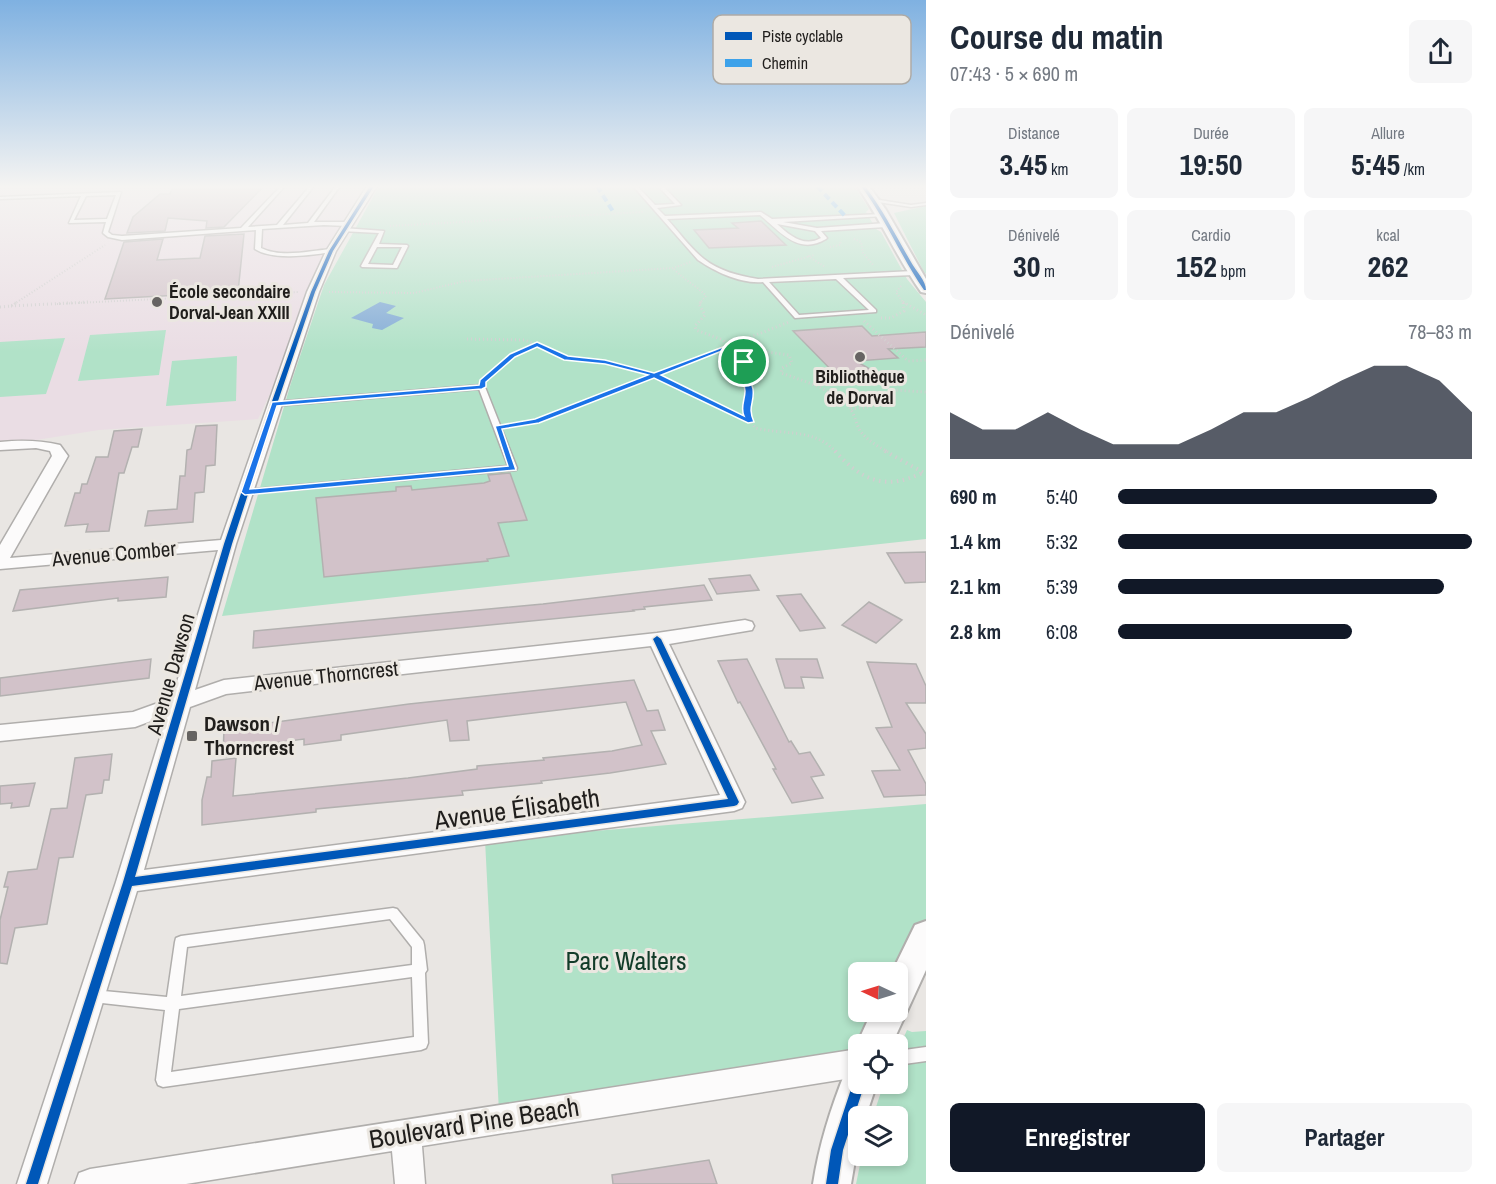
<!DOCTYPE html>
<html lang="fr">
<meta charset="utf-8">
<style>
:root{--surface:#fff;--page:#f6f6f7;--text:#1f2937;--muted:#747a83;--accent:#111827}
body{margin:0;font-family:"Archivo Narrow",sans-serif;background:var(--page);color:var(--text);height:100vh;display:flex;flex-direction:column;font-size:22px;white-space:nowrap}
*{box-sizing:border-box;margin:0}
p{font-size:20px;color:var(--muted)}
.icon{flex:none;width:33px;height:33px;fill:none;stroke:currentColor;stroke-width:2;stroke-linecap:round;stroke-linejoin:round}
.map{position:relative;flex:1;overflow:hidden}
.drawer{display:flex;flex-direction:column;background:var(--surface);width:570px}
.drawer>*{flex:none}
.needle{width:39px;rotate:274deg}
.fabs{position:absolute;left:848px;top:962px;display:grid;gap:12px}
.fabs a{display:grid;place-items:center;width:60px;height:60px;border-radius:9px;background:var(--surface);box-shadow:0 3px 9px #0003;font-size:30px}
.pin{position:absolute;display:grid;place-items:center;width:51px;height:51px;color:#fff;margin:-26px;border:3px solid #fff;border-radius:50%;box-shadow:0 2px 6px #0007}
.round{display:grid;place-items:center;flex:none;width:63px;height:63px;border-radius:9px;background:var(--page)}
.overview{display:flex;align-items:center;justify-content:space-between;height:102px;padding:0 24px}
h1{font-size:33px;font-weight:700;line-height:45px}
.metrics{display:grid;grid-template-columns:repeat(3,1fr);gap:9px;height:102px;padding:6px 24px}
.metrics div{display:grid;align-content:center;border-radius:9px;background:var(--page);text-align:center}
.metrics b{font-size:30px;font-weight:700}
.metrics small{font-size:16px;font-weight:400}
.metrics p{font-size:16px}
.chart{height:168px;padding:12px 24px}
.chart p{display:flex;justify-content:space-between}
.chart svg{width:100%;height:108px;margin-top:6px;fill:var(--accent);opacity:.7}
.button{display:flex;gap:12px;margin-top:auto;padding:12px 24px}
.button a{flex:1;height:69px;border-radius:9px;background:var(--accent);color:#fff;font-size:24px;font-weight:700;line-height:69px;text-align:center}
.button a+a{background:var(--page);color:var(--text)}
ul{padding:0 24px;list-style:none;font-size:20px}
li{display:grid;grid-template-columns:96px 72px 1fr;align-items:center;height:45px}
li i{height:15px;border-radius:8px;background:var(--accent)}
main{display:flex;flex:1;min-height:0}
.map>svg:first-child{display:block}
</style>
<main>
<div class="map">
<svg width="926" height="1184" viewBox="0 0 926 1184">
<rect width="100%" height="100%" fill="#e9e6e3"/>
<polygon fill="#eadde4" points="0,186 369,186 258,419 99,430 30,441 0,443"/>
<g fill="#b1e2c8">
<polygon points="379,186 854,186 869,209 866,212 876,229 881,232 907,279 926,302 926,539 222,616 291,383 324,285"/>
<polygon points="926,206 926,273 925,274 894,213"/>
<polygon points="166,330 159,375 78,381 90,335"/>
<polygon points="65,338 46,394 0,397 0,342"/>
<polygon points="237,356 236,401 166,406 172,361"/>
<polygon points="926,804 926,935 897,972 858,972 858,1011 890,1011 858,1044 858,1063 499,1112 485,840"/>
<polygon points="907,1030 912,1032 926,1031 926,1184 856,1184 862,1155 897,1155 897,1116 873,1116 884,1083 897,1083 897,1053"/>
</g>
<polygon fill="#82acd6" points="380,302 396,306 386,313 404,318 382,330 372,328 373,324 351,318"/>
<g fill="#d2c2c9" stroke="#b3b1b0" stroke-width="1.5">
<polygon points="173,186 264,186 224,227 206,228 207,221 168,218 165,231 127,233 133,217 160,194 170,194"/>
<polygon points="761,221 786,245 709,248 694,230 738,228 732,223"/>
<polygon points="244,234 238,292 105,299 124,242 163,239 157,260 200,258 205,236"/>
<polygon points="862,326 872,336 926,332 926,347 888,349 898,358 856,361 885,378 843,382 793,331"/>
<polygon points="217,425 215,465 206,466 204,492 195,493 193,522 145,526 148,511 177,509 180,476 185,476 187,450 191,449 196,426"/>
<polygon points="142,429 138,447 132,447 124,473 119,473 109,531 86,532 88,524 65,526 75,493 80,493 82,484 87,484 96,457 108,457 114,431"/>
<polygon points="510,473 527,520 498,523 509,556 487,559 488,561 324,577 316,498 396,491 396,487 411,486 412,490 484,483 490,481 488,475"/>
<polygon points="926,552 926,582 905,583 887,553"/>
<polygon points="750,575 759,590 717,594 709,579"/>
<polygon points="168,577 166,597 118,601 118,598 13,611 20,590"/>
<polygon points="704,585 712,600 644,607 645,609 633,610 634,611 253,648 254,631 543,604"/>
<polygon points="801,594 825,628 800,631 777,596"/>
<polygon points="869,602 902,620 876,643 842,625"/>
<polygon points="151,659 149,678 0,696 0,678"/>
<polygon points="747,659 789,742 791,741 799,754 810,752 824,775 811,777 823,798 792,803 773,769 776,769 740,702 738,703 718,661"/>
<polygon points="776,659 817,659 823,678 801,677 804,688 785,688"/>
<polygon points="867,662 916,664 926,686 926,703 906,703 926,734 926,748 908,750 926,784 926,795 884,797 872,771 900,770 876,728 892,727"/>
<polygon points="634,680 647,711 658,710 665,730 651,731 666,764 610,773 541,781 542,783 462,791 463,795 316,809 316,812 202,825 202,800 207,777 211,777 212,761 236,758 233,796 408,778 477,769 477,766 544,760 543,758 612,751 642,745 626,702 467,721 469,740 450,741 447,720 341,735 341,740 304,745 304,739 242,747 242,755 223,757 224,729 409,704"/>
<polygon points="112,754 109,780 104,780 102,793 86,795 73,857 59,858 47,924 15,928 7,964 0,963 0,920 8,887 4,887 8,872 37,869 51,809 67,808 75,758"/>
<polygon points="35,783 29,806 11,808 12,803 0,804 0,786"/>
<polygon points="709,1160 717,1184 613,1184 612,1175"/>
</g>
<g fill="none" stroke-linecap="round" stroke-linejoin="round">
<g stroke="#b0aeac" stroke-width="3">
<g id="service">
<path d="M281,186h4l-37,41 29,-2 33,-39h4l-31,39 25,-2 28,-37h4l-26,36h33l3,2 -3,2 -23,-1 -62,4 -1,19c20,10 48,3 70,1l3,2 -1,1c-22,3 -59,9 -78,-3l1,-19 -134,10 -14,-3 -5,-4 3,-11 -37,1 12,-27 -81,3v-2l121,-5 -13,40 4,3 10,1 119,-8zM116,195l-9,24 -33,1 12,-24z"/>
<path d="M633,186h4l18,19 20,-1 -17,-18h5l18,19 -24,3 8,8 96,-4 11,7 110,-5h2v2l-101,6 34,6 69,-5 3,2 -3,2 -65,4 6,7 -1,1c-28,17 -46,-8 -66,-24l-93,4c12,13 23,29 37,40 15,12 35,17 54,20l155,-8 3,2 -3,2 -70,3 33,32v2l-81,6 -32,-36c-22,2 -47,-10 -65,-22zM777,224l38,7 6,7c-17,10 -32,-3 -44,-14zM836,279l33,31 -70,5 -30,-33z"/>
<polygon points="873,199 911,205 926,203 926,205 911,207 871,201 871,200"/>
<path d="M343,228l41,3 -5,13 28,1 1,1 -11,22 -35,-1 -1,-1 18,-33 -38,-2 -1,-1zM377,247h25l-9,18 -25,-1z"/>
<polygon points="482,385 485,387 517,468 516,470 245,494 241,492 245,490 508,466 479,389 274,406 271,404 274,402"/>
<path d="M393,908l4,1 26,32 1,4 3,25 -2,3 3,70 -2,5 -5,2 -258,37 -5,-2 -2,-5 9,-70 -72,-8 -5,-2 -2,-4 2,-4 5,-2 74,7 8,-55 1,-4 5,-2zM390,919l22,28v18l-231,31 6,-49zM412,977l2,60 -243,35 8,-63z"/>
<polygon points="926,1047 926,1061 897,1065 897,1051"/>
</g>
</g>
<g stroke="#b0aeac" stroke-width="3">
<g id="minor">
<path d="M367,186h10l-41,65 -17,41 -83,252 -41,146 29,-10 433,-47 88,-13 7,2 2,4 -2,4 -83,14 76,158 -3,6 -8,3 -597,80 -90,293h-30l99,-302 51,-167 -32,12 -135,14v-16l133,-13 39,-14 46,-148 -218,19v-24l52,-89 -2,-5 -14,-3 -36,2v-8c21,-2 39,-2 60,3l8,11 -58,102 211,-18 86,-248 19,-41zM651,646l69,149 -576,75 46,-163 36,-13z"/>
<polygon points="858,1049 858,1077 422,1146 425,1184 395,1184 392,1151 186,1184 75,1184 79,1173 90,1169"/>
</g>
</g>
<g stroke="#b0aeac" stroke-width="4">
<g id="tertiary">
<path d="M857,186h12l17,24 40,69v14l-5,-1c-24,-34 -40,-72 -64,-106z"/>
<polygon points="926,921 926,970 892,1044 858,1044 858,1047 857,1044 872,1011 897,1011 897,972 892,972 915,925"/>
<path d="M858,1066v17h19l-11,33h-8v27l-7,41h-38c6,-39 18,-77 33,-114z"/>
</g>
</g>
<g stroke="#d0cfcf" stroke-width="2" stroke-dasharray="1 2" stroke-linecap="butt">
<polyline points="390,226 643,212"/>
<polyline points="854,239 861,242 863,253 873,265"/>
<polyline points="830,247 840,245 841,240"/>
<polyline points="808,256 825,267"/>
<polyline points="772,267 814,255"/>
<path d="M674,269c10,11 22,16 32,27l-7,8"/>
<polyline points="901,286 896,292 904,304"/>
<polyline points="329,292 414,293 465,281 673,268 691,262"/>
<polyline points="903,302 906,304"/>
<polyline points="14,304 105,245"/>
<polyline points="57,304 298,292"/>
</g>
<g stroke="#d0cfcf" stroke-width="3" stroke-dasharray="1 3" stroke-linecap="butt">
<polyline points="701,302 699,304 705,315 695,326 696,330 723,340 737,358 744,362"/>
<polyline points="903,302 926,315"/>
<polyline points="11,306 88,302"/>
<polyline points="0,307 11,306 17,302"/>
<polyline points="881,318 891,318 904,311 903,302"/>
<polyline points="864,321 908,361 926,360"/>
<polyline points="467,339 525,340 567,358 605,362 641,370 750,421"/>
<polyline points="486,379 512,356 536,345"/>
<polyline points="851,409 875,406 889,392 895,390 926,392"/>
<polyline points="510,426 536,421 789,322"/>
<path d="M836,452c-22,-24 -52,-17 -81,-24l-8,-16 2,-22 -7,-19 7,-17 11,-3 29,4 3,8 -10,5 -1,5c23,8 51,16 68,34 6,7 7,18 12,25 7,9 18,15 27,20"/>
</g>
<g stroke="#d0cfcf" stroke-width="4" stroke-dasharray="1.5 4.5" stroke-linecap="butt">
<path d="M835,451c26,29 50,40 87,22"/>
<polyline points="885,451 926,474"/>
</g>
<use href="#service" fill="#fcfbfb" fill-rule="evenodd"/>
<use href="#minor" fill="#fcfbfb" fill-rule="evenodd"/>
<use href="#tertiary" fill="#fcfbfb" fill-rule="evenodd"/>
<g stroke="#3da2ea" stroke-width="4" stroke-dasharray="7 4" stroke-linecap="butt">
<polyline points="597,186 614,213"/>
<polyline points="817,186 846,217"/>
</g>
<g stroke="#ebe7e1" stroke-width="3">
<g id="cycleway">
<polygon points="370,186 374,186 333,251 315,292 277,404 232,544 135,877 728,799 653,639 657,636 661,639 739,802 737,805 734,806 132,886 38,1184 26,1184 123,882 224,544 271,404 311,292 329,251"/>
<path d="M861,186h4c18,24 31,50 46,76 5,9 15,19 15,28h-2c-23,-33 -38,-71 -63,-104z"/>
<polygon points="858,1077 858,1083 865,1083 843,1150 838,1184 826,1184 831,1150 853,1083 855,1079"/>
</g>
</g>
<use href="#cycleway" fill="#0057b8" fill-rule="evenodd"/>
</g>
<linearGradient id="sky" x2="0" y2="1"><stop stop-color="#7fb1e1"/><stop offset="0.53" stop-color="#f5f4f2"/><stop offset="1" stop-color="#f5f4f2" stop-opacity="0"/></linearGradient>
<rect width="926" height="352" fill="url(#sky)"/>
<path fill="#1a73e8" stroke="#fff" stroke-width="1.5" fill-rule="evenodd" d="M537,342l31,14 37,4 49,13 77,-29 8,12 8,6c-3,20 4,14 6,27 2,14 -6,17 1,33l-6,1 -94,-45 -115,45 -37,6 14,41 -271,25 -4,-3 31,-90 207,-17 1,-5 30,-26zM537,347l27,13 41,4 43,11 -113,44 -40,7 13,40 -258,23 27,-83 205,-17 4,-2v-5l29,-25zM727,349l7,10 6,4c-3,16 5,17 5,28 0,9 -5,16 -1,25l-83,-41z"/>
<g fill="#666462" stroke="#ebe7e1" stroke-width="2">
<circle cx="157" cy="302" r="6"/>
<circle cx="860" cy="357" r="6"/>
<rect x="186" y="730" width="12" height="12" rx="3"/>
</g>
<g text-anchor="middle" stroke-width="6" stroke-linejoin="round" paint-order="stroke">
<g font-size="18" font-weight="bold" fill="#201e1c" stroke="#ebe7e1" text-anchor="start">
<text x="169" y="298">École secondaire<tspan x="169" dy="21">Dorval-Jean XXIII</tspan></text>
<text x="860" y="383" text-anchor="middle">Bibliothèque<tspan x="860" dy="21">de Dorval</tspan></text>
</g>
<g font-size="21" fill="#201e1c" stroke="#ebe7e1">
<text transform="translate(114 554) rotate(-5)" y="7">Avenue Comber</text>
<text transform="translate(171 674) rotate(-74)" y="7">Avenue Dawson</text>
<text transform="translate(326 676) rotate(-6)" y="7">Avenue Thorncrest</text>
</g>
<g font-size="21" font-weight="bold" fill="#201e1c" stroke="#ebe7e1" text-anchor="start">
<text x="204" y="731">Dawson /<tspan x="204" dy="24">Thorncrest</tspan></text>
</g>
<g font-size="26" fill="#201e1c" stroke="#ebe7e1">
<text transform="translate(517 809) rotate(-8)" y="9">Avenue Élisabeth</text>
<text transform="translate(474 1123) rotate(-9)" y="9">Boulevard Pine Beach</text>
</g>
<g font-size="26" fill="#123c29" stroke="#ebe7e1">
<text x="626" y="970">Parc Walters</text>
</g>
</g>
<rect x="713" y="15" width="198" height="69" rx="9" fill="#ebe7e1" stroke="#aeaba6" stroke-width="1.5"/>
<rect x="725" y="32" width="27" height="8" fill="#0057b8"/>
<rect x="725" y="59" width="27" height="8" fill="#3da2ea"/>
<g font-size="16" fill="#201e1c">
<text x="762" y="42">Piste cyclable</text>
<text x="762" y="69">Chemin</text>
</g>
</svg>
<div class="fabs">
<a><svg class="needle" viewBox="-14 -14 28 28"><path d="M0-13l5 13h-10z" fill="#e53935"/><path d="M0 13l5-13h-10z" fill="#747a83"/></svg></a>
<a><svg class="icon" aria-label="locate" viewBox="0 0 24 24"><circle cx="12" cy="12" r="6"/><path d="M12 2v4M12 18v4M2 12h4M18 12h4"/></svg></a>
<a><svg class="icon" aria-label="layers" viewBox="0 0 24 24"><path d="M12 4l9 5-9 5-9-5zM3 14l9 5 9-5"/></svg></a>
</div>
<div class="pin" style="left:744px;top:362px;background:#1e9e55"><svg class="icon" aria-label="arrive" viewBox="0 0 24 24"><path d="M6 21V4h12l-3 4 3 4H6"/></svg></div>
</div>
<section class="drawer">
<div class="overview"><div><h1>Course du matin</h1><p>07:43 · 5 × 690 m</p></div><a class="round"><svg class="icon" aria-label="share" viewBox="0 0 24 24"><path d="M12 15V3M7 8l5-5 5 5M5 13v7h14v-7"/></svg></a></div>
<div class="metrics">
<div><p>Distance</p><b>3.45<small> km</small></b></div>
<div><p>Durée</p><b>19:50</b></div>
<div><p>Allure</p><b>5:45<small> /km</small></b></div>
</div>
<div class="metrics">
<div><p>Dénivelé</p><b>30<small> m</small></b></div>
<div><p>Cardio</p><b>152<small> bpm</small></b></div>
<div><p>kcal</p><b>262</b></div>
</div>
<div class="chart"><p><span>Dénivelé</span>78–83 m</p>
<svg viewBox="0 0 160 44" preserveAspectRatio="none"><path d="M0 44V25L10 32L20 32L30 25L40 32L50 38L60 38L70 38L80 32L90 25L100 25L110 19L120 12L130 6L140 6L150 12L160 25V44z"/></svg>
</div>
<ul>
<li><b>690 m</b>5:40<i style="width:90%"></i></li>
<li><b>1.4 km</b>5:32<i style="width:100%"></i></li>
<li><b>2.1 km</b>5:39<i style="width:92%"></i></li>
<li><b>2.8 km</b>6:08<i style="width:66%"></i></li>
</ul>
<div class="button"><a>Enregistrer</a><a>Partager</a></div>
</section>
</main>
